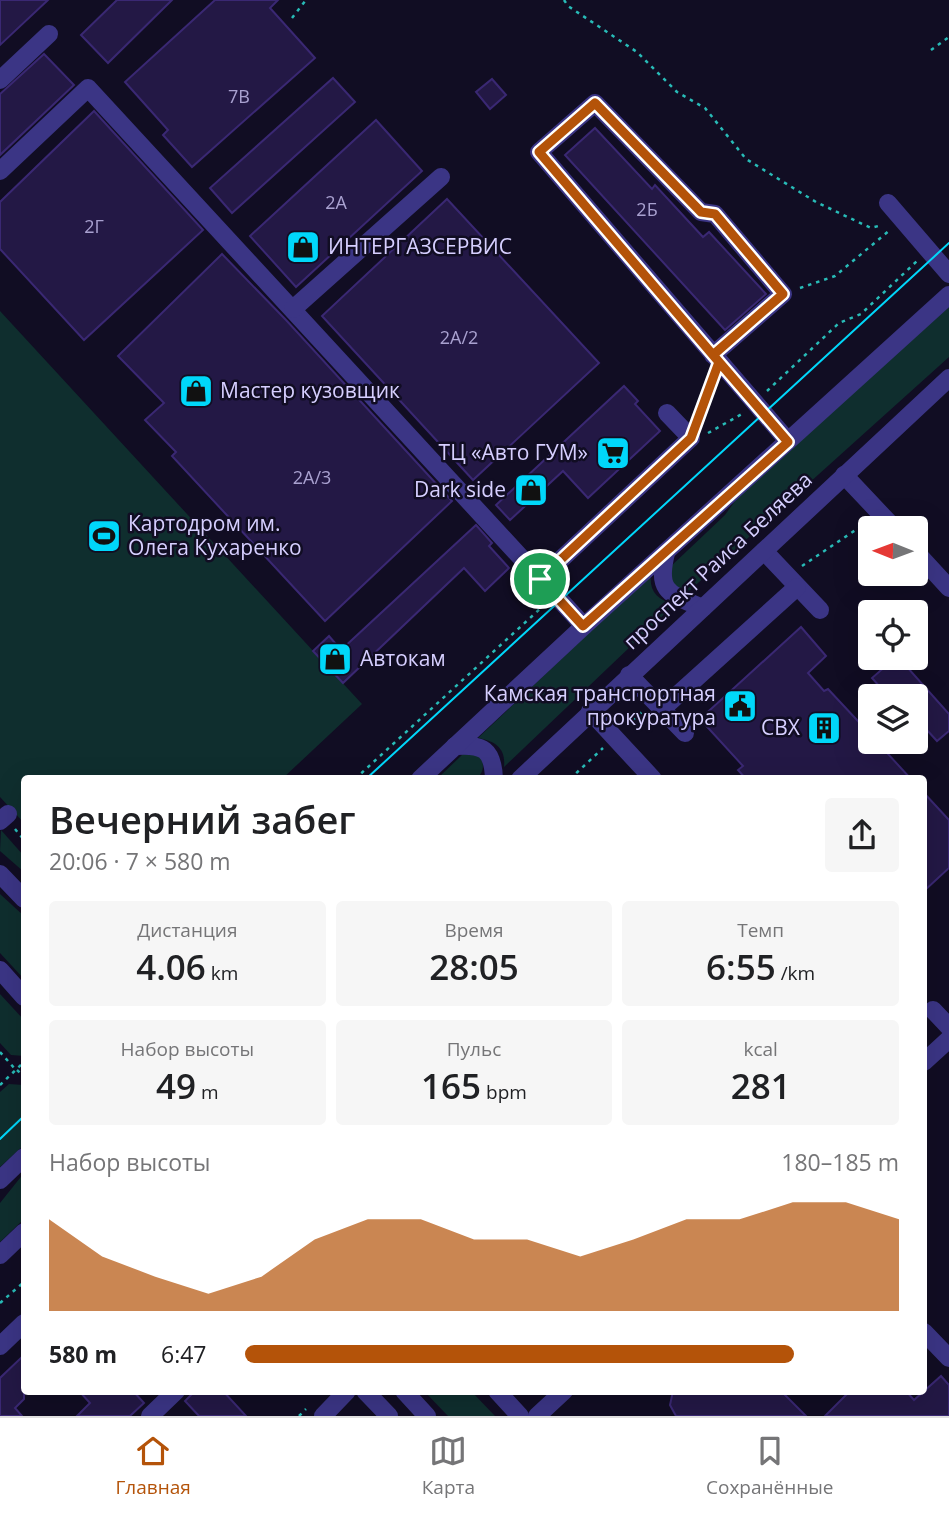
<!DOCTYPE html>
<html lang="ru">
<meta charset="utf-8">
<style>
:root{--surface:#fff;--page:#f6f6f6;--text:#202124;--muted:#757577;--line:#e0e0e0;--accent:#b45309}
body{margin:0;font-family:"Open Sans",sans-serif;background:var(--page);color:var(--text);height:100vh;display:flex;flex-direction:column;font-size:26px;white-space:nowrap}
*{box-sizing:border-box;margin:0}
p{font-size:23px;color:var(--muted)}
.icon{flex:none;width:38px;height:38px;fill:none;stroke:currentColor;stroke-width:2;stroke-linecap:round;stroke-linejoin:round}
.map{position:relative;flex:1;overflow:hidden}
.sheet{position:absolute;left:21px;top:775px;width:906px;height:620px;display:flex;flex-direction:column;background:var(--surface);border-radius:7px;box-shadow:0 7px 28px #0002}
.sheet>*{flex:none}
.needle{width:46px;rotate:271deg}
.fabs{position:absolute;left:858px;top:516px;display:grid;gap:14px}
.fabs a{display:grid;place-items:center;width:70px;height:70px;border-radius:7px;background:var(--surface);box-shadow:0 7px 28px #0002;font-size:35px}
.pin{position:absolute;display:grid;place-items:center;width:60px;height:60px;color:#fff;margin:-30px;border:4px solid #fff;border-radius:50%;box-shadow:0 2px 7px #0007}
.round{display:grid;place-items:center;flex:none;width:74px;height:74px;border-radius:7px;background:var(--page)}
.summary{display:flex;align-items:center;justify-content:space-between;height:119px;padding:0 28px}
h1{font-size:38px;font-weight:600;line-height:52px}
.metrics{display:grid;grid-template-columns:repeat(3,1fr);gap:10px;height:119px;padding:7px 28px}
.metrics div{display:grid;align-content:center;border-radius:7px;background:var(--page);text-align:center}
.metrics b{font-size:35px;font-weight:600}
.metrics small{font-size:19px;font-weight:400}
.metrics p{font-size:19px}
.chart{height:196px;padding:14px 28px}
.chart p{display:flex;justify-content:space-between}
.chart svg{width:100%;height:126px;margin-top:7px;fill:var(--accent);opacity:.7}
ul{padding:0 28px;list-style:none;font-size:23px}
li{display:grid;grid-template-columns:112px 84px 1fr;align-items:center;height:52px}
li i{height:18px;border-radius:9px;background:var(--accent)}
.tab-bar{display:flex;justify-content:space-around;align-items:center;height:98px;border-top:2px solid var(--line);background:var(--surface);font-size:19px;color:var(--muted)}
.tab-bar a{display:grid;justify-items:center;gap:4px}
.tab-bar .selected{color:var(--accent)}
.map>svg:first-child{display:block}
</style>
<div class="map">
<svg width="949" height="1416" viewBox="0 0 949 1416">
<rect width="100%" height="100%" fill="#110d23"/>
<g fill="#0f2e2e">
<polygon points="949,307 949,357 688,592 677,590 668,576 669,568 725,515 743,490"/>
<polygon points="0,311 362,704 282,779 24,779 24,823 0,797"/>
<path d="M651,574c-2,18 6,25 23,31l-170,162c2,-19 -9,-26 -26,-29z"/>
<path d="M463,754l14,1 5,4c2,9 1,14 -6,20h-39z"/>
<polygon points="1,830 24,856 24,872 0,851"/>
<polygon points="0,894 24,916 24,979 0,953"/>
<polygon points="0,994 24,1020 24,1056 11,1055 0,1043"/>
<polygon points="9,1084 24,1085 24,1145 0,1167 0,1092"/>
<polygon points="24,1173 24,1219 0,1242 0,1203"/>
<polygon points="424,1391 471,1391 495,1416 448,1416"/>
</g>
<g fill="#231845" stroke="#3a2873" stroke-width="2">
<polygon points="0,0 48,0 0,45"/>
<polygon points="117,0 172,0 108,63 81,35"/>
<polygon points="215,0 278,0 270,8 315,58 192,167 163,135 168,130 125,82"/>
<polygon points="44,54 74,85 0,155 0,94"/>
<polygon points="333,78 355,102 232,213 210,188"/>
<polygon points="492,79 506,95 490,109 476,92"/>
<polygon points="94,111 203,230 84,340 0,249 0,202"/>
<polygon points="376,120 422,171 296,287 250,236"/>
<polygon points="595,128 652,189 655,185 703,237 709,232 766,294 725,330 565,155"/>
<polygon points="447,199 599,363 473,480 322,316"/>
<polygon points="222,254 286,320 452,501 325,621 172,456 176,452 145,420 164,403 118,356"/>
<polygon points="624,386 638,401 635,404 660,431 588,498 563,471 510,520 496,505"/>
<polygon points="476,525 492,543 489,546 509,568 485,591 464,568 343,683 313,651 329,636 341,650"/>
<polygon points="801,627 826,656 808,673 824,691 828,689 870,734 870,742 877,742 911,779 746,779 738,770 743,766 700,719"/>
<polygon points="895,658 899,658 949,714 949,731 937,741 915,717 915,696 888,696 872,678"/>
<polygon points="924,793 949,820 949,868 924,891"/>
<polygon points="24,1355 24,1399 15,1408 22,1416 0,1416 0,1378"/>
<polygon points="941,1376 949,1385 949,1416 825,1416 850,1391 906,1391 914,1400"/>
<polygon points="79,1391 133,1391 144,1403 130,1416 77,1416 90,1403"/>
<polygon points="195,1391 223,1391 246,1416 199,1416 185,1401"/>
<polygon points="673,1391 781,1391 806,1416 676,1416 670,1405"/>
</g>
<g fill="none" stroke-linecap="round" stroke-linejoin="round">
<g stroke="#28bbb7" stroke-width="2.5" stroke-dasharray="3.5 5" stroke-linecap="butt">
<polyline points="564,0 568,6 637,52 677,92 705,108 746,159 816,202 871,228 882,225"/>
<polyline points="292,18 306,0"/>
<polyline points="931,50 949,37"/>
<polyline points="800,288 835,276 890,230"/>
<polyline points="767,391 839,323 861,314 917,261"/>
<polyline points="698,422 714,379"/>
<polyline points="708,433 742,414"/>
<polyline points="802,566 866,523"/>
<polyline points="626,726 642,712"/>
<polyline points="355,779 542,607"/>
<polyline points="570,779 603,748"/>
<polyline points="15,829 24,840"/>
<polyline points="0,1052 16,1070"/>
<polyline points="17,1070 24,1077"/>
<polyline points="0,1085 24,1062"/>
<polyline points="0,1303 24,1282"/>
<polyline points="299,1416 306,1409"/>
</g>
<g stroke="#3b3585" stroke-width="18">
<polyline points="0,80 49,34"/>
<polyline points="0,171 88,88 584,626"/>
<polyline points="888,203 949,274"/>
<polyline points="293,309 441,177"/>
<polyline points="713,355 783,294 715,214 701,212 595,103 539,152 788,441"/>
<polyline points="844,475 894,528"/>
<polyline points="764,551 820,610"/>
<polyline points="915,551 949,588"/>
<path d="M666,553c-10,40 4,41 37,55"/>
<polyline points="540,579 691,438 667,413"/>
<polyline points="629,675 685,733"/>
<polyline points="662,709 797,587"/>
<polyline points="590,711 653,779"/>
<path d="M455,746c28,-2 38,3 39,33"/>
<polyline points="420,779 584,626 949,295"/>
<polyline points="520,779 949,378"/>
<polyline points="0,821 8,814"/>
<polyline points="0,874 24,899"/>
<polyline points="0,970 24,997"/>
<polyline points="933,1010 949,1027"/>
<polyline points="924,1062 949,1039"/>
<polyline points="0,1180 24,1157"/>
<polyline points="0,1255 24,1232"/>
<polyline points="924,1332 949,1358"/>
<polyline points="0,1346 24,1323"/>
<polyline points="365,1391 389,1416"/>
<polyline points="404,1391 427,1416"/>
<polyline points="497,1391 520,1416"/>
<polyline points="150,1416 176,1391"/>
<polyline points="323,1416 347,1391"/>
<polyline points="537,1416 564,1391"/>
</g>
<g stroke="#00d7fa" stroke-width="2">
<polyline points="366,779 949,243"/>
<polyline points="0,1139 24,1116"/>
</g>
</g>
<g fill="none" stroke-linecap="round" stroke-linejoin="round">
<g stroke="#fff" stroke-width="14">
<polyline id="route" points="540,579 583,626 788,442 713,355 783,294 715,214 701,212 595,103 539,152 719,362 691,438 540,579"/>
</g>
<use href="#route" stroke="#b45309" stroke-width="9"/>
</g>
<defs>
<g id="shop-square" transform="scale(1.75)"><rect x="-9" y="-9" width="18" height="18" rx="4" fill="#00d7fa" stroke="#110d23"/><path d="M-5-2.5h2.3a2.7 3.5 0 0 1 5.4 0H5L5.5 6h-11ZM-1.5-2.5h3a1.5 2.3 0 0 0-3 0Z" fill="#111"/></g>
<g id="supermarket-square" transform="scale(1.75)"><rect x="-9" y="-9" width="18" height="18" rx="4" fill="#00d7fa" stroke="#110d23"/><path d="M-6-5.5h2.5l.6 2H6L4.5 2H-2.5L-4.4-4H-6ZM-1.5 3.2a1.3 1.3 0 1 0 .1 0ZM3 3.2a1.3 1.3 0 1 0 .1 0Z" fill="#111"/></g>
<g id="stadium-square" transform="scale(1.75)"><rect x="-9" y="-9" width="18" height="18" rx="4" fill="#00d7fa" stroke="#110d23"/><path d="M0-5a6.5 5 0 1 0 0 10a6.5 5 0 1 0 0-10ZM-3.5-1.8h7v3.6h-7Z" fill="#111"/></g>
<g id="civic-square" transform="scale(1.75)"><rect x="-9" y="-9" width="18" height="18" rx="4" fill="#00d7fa" stroke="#110d23"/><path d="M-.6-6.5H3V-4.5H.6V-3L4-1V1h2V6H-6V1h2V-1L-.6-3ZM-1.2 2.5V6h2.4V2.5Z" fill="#111"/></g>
<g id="building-square" transform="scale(1.75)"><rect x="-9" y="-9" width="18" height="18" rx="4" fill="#00d7fa" stroke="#110d23"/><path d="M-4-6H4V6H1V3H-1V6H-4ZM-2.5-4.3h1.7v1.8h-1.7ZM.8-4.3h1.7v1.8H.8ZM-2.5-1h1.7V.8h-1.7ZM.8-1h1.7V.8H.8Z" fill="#111"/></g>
</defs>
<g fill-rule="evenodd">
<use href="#shop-square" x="303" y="247"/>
<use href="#shop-square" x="196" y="391"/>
<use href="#supermarket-square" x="613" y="453"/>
<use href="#shop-square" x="531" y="490"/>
<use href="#stadium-square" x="104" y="536"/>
<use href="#shop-square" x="335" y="659"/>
<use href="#civic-square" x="740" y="706"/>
<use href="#building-square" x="824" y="728"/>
</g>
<g text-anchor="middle" stroke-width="5" stroke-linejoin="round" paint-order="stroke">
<g font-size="18" fill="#a9a1d0">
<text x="239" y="103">7В</text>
<text x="336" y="209">2А</text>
<text x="647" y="216">2Б</text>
<text x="94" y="233">2Г</text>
<text x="459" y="344">2А/2</text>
<text x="312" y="484">2А/3</text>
</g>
<g font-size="21" fill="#d6cfff" stroke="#110d23" text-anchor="start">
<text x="328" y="254">ИНТЕРГАЗСЕРВИС</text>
<text x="220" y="398">Мастер кузовщик</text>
<text x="588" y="460" text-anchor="end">ТЦ «Авто ГУМ»</text>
<text x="506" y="497" text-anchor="end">Dark side</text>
<text x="128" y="531">Картодром им.<tspan x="128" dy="24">Олега Кухаренко</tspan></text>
<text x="360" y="666">Автокам</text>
<text x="716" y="701" text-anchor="end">Камская транспортная<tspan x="716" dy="24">прокуратура</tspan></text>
<text x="800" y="735" text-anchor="end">СВХ</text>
</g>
<g font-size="21" fill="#d6cfff" stroke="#110d23">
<text transform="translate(718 561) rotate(-43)" y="7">проспект Раиса Беляева</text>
</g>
</g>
</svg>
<div class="fabs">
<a><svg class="needle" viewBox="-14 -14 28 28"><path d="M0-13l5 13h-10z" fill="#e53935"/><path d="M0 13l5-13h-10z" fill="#757577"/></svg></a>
<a><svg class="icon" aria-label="locate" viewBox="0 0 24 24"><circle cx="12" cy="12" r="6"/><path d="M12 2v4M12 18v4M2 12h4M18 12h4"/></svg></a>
<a><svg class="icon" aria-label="layers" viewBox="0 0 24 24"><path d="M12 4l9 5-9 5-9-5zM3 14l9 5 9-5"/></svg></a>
</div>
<div class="pin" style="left:540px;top:579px;background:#1e9e55"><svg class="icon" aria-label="arrive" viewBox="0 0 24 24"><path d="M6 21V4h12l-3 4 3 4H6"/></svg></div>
<section class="sheet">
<div class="summary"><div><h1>Вечерний забег</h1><p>20:06 · 7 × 580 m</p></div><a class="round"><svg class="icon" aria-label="share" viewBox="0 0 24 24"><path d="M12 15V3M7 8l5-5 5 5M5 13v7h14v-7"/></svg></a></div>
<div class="metrics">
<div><p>Дистанция</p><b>4.06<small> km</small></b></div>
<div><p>Время</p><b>28:05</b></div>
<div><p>Темп</p><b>6:55<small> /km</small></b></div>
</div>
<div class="metrics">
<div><p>Набор высоты</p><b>49<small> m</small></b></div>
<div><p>Пульс</p><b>165<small> bpm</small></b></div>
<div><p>kcal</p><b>281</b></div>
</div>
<div class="chart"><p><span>Набор высоты</span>180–185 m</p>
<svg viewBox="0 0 160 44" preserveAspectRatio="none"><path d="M0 44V12L10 25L20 32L30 38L40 32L50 19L60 12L70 12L80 19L90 19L100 25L110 19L120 12L130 12L140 6L150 6L160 12V44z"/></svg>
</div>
<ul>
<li><b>580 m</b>6:47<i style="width:84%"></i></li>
</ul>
</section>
</div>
<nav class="tab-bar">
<a class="selected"><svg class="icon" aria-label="home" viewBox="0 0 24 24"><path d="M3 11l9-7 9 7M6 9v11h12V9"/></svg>Главная</a>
<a><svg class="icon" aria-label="map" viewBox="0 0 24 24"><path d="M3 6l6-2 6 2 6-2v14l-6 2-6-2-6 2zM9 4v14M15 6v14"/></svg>Карта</a>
<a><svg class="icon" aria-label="saved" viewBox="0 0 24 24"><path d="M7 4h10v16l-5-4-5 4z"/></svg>Сохранённые</a>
</nav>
